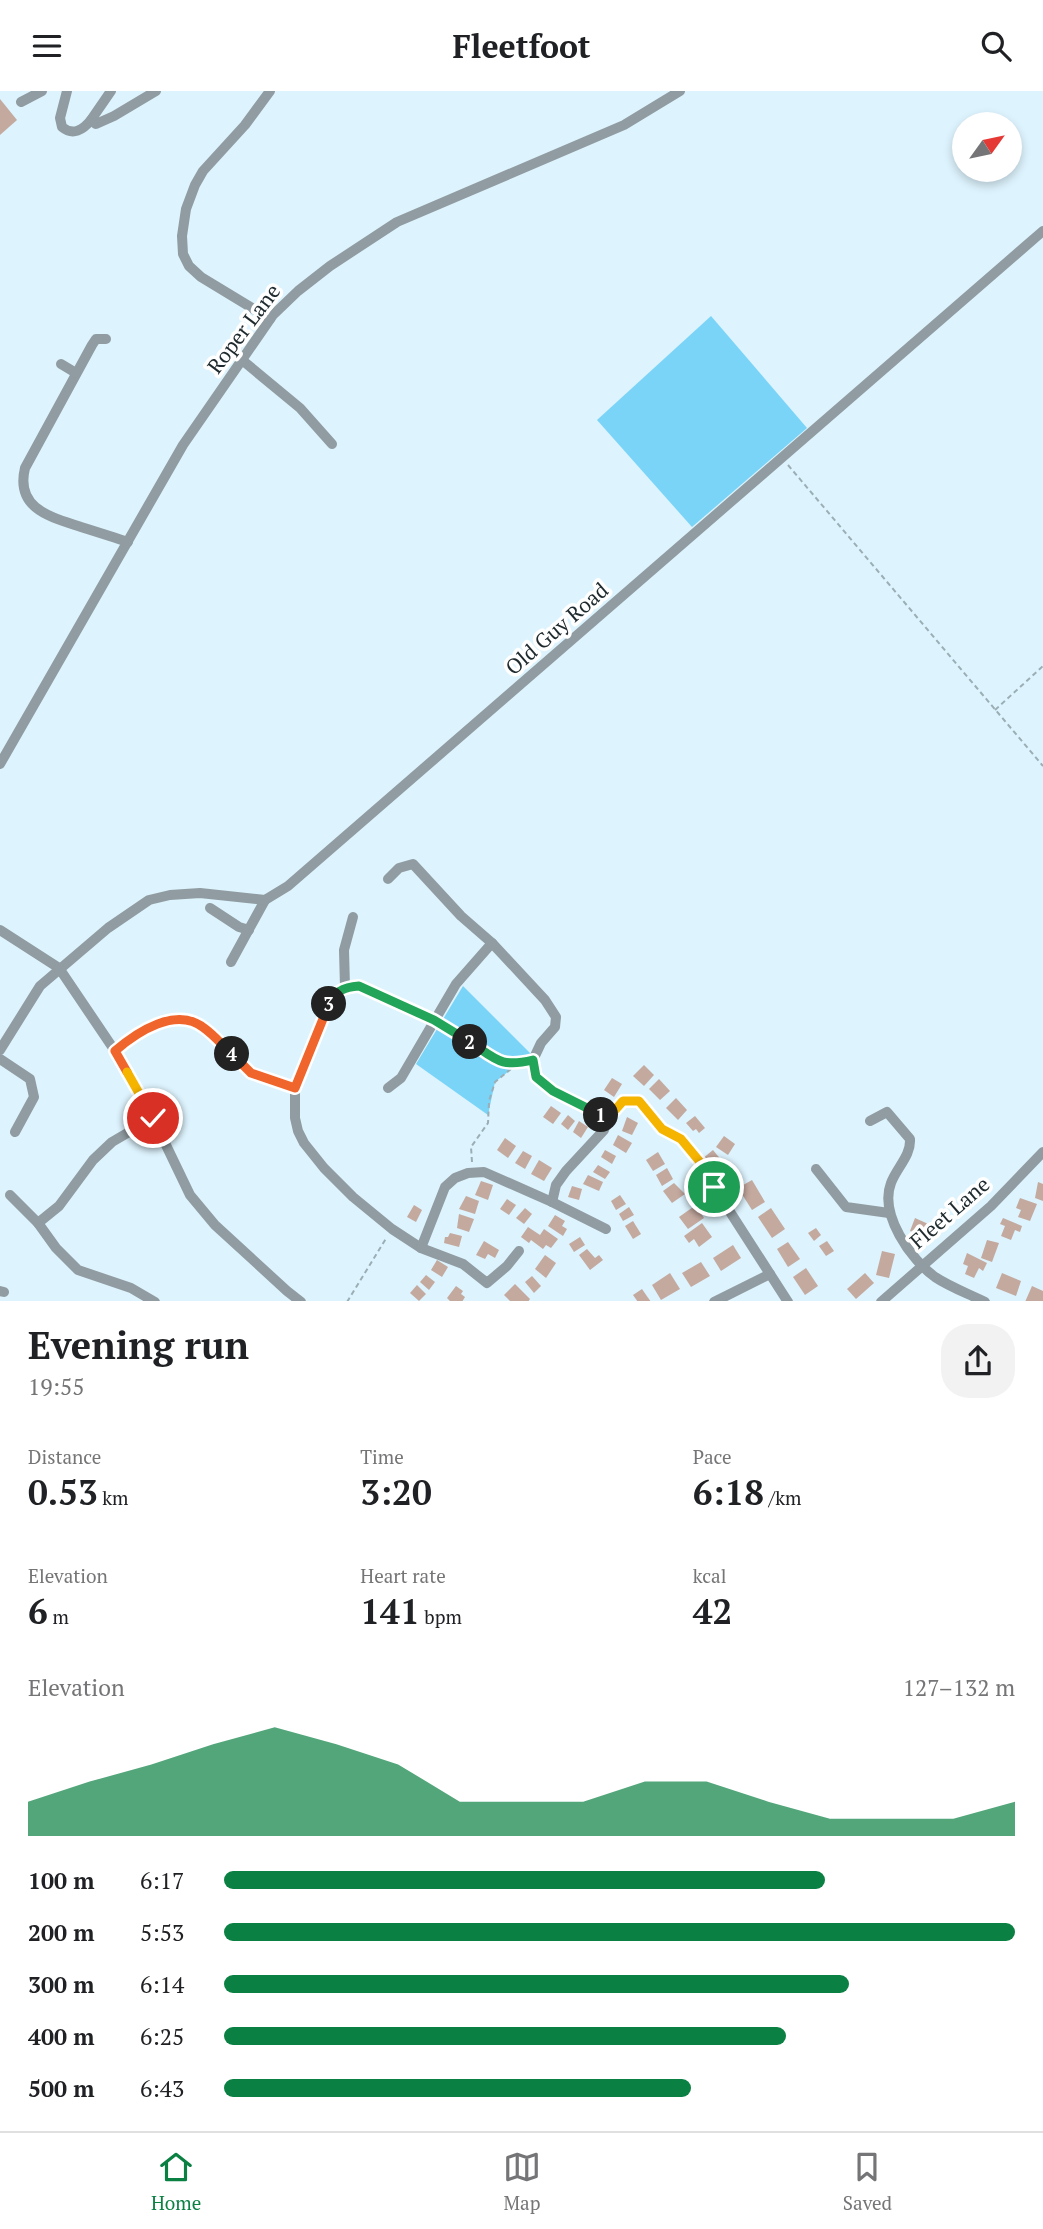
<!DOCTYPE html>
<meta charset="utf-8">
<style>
:root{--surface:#fff;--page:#f2f2f2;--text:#202124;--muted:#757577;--line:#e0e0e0;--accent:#0b8043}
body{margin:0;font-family:"PT Serif",serif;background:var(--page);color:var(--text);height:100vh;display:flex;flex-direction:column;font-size:26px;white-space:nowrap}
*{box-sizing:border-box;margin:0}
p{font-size:23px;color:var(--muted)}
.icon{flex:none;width:38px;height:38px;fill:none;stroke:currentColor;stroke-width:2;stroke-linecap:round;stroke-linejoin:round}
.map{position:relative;height:1210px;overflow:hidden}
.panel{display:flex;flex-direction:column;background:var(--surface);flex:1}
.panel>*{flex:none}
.needle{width:46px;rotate:57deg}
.buttons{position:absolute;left:952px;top:21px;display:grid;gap:14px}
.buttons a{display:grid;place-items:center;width:70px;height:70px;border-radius:50%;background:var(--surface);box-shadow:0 4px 10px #0003;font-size:35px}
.pin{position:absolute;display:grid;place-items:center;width:60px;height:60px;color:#fff;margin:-30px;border:4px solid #fff;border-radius:50%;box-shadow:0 2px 7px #0007}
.km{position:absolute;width:35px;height:35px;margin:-18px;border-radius:50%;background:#222;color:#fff;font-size:19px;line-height:35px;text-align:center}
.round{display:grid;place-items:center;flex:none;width:74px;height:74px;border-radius:28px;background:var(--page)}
.summary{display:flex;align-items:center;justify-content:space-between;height:119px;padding:0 28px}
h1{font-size:38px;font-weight:800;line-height:52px}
.stats{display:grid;grid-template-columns:repeat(3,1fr);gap:10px;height:119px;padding:7px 28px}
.stats div{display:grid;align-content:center}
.stats b{font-size:35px;font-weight:800}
.stats small{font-size:19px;font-weight:400}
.stats p{font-size:19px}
.chart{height:196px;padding:14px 28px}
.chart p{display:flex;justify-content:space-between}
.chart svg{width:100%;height:126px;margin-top:7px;fill:var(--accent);opacity:.7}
ul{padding:0 28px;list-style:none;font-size:23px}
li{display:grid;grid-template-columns:112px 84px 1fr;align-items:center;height:52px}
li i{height:18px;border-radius:9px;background:var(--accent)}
header{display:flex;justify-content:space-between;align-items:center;height:91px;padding:0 28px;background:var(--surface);font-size:32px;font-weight:800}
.tab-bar{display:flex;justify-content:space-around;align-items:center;height:98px;border-top:2px solid var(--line);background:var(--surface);font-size:19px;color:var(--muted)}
.tab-bar a{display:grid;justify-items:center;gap:4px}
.tab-bar .selected{color:var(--accent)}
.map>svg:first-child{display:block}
</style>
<header><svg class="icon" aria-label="menu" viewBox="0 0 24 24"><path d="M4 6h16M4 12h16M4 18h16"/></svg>Fleetfoot<svg class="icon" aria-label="search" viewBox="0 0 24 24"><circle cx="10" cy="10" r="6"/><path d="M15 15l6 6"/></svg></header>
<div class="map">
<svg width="1043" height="1211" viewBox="0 0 1043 1211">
<rect width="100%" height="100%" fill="#ddf3fd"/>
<g fill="#7ad4f8">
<polygon points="711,225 807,337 692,436 597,329"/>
<polygon points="463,895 531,963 495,991 488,1024 416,973"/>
</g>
<g fill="#c4a99f">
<polygon points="0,8 17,29 0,44"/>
<polygon points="644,974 654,984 644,995 633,985"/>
<polygon points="612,987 622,993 614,1006 604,999"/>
<polygon points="659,988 670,1000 660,1009 649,998"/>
<polygon points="676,1007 687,1019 678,1029 666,1017"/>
<polygon points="551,1015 561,1022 553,1033 543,1026"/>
<polygon points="568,1024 575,1030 568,1039 561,1033"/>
<polygon points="695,1025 705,1037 699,1042 696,1038 693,1040 686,1032"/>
<polygon points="627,1026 638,1032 632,1044 622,1040"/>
<polygon points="579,1030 588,1036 581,1047 573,1041"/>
<polygon points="618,1044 632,1052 626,1062 613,1054"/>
<polygon points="724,1045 735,1053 728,1064 716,1056"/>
<polygon points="505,1047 516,1055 508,1067 497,1059"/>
<polygon points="605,1059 616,1065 612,1073 601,1066"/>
<polygon points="713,1059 722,1070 711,1079 702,1068"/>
<polygon points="523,1060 532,1065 525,1078 515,1072"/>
<polygon points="658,1061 665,1073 653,1080 646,1069"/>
<polygon points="539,1069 552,1077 544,1090 531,1083"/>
<polygon points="598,1074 610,1081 605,1088 593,1081"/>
<polygon points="667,1077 673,1088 662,1095 656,1084"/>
<polygon points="588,1084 603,1091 599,1100 583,1093"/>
<polygon points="752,1089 765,1111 752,1119 738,1097"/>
<polygon points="481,1090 493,1094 488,1109 475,1104"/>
<polygon points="1038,1091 1043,1093 1043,1110 1035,1107"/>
<polygon points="674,1092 685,1103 672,1112 663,1100"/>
<polygon points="572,1095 582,1098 579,1109 568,1106"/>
<polygon points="620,1104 626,1113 616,1119 611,1110"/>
<polygon points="466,1105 479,1110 475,1123 459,1118"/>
<polygon points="1020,1107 1037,1113 1030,1130 1018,1126 1021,1119 1016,1117"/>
<polygon points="507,1108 516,1114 509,1124 500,1118"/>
<polygon points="414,1114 422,1119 416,1131 407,1126"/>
<polygon points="696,1114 704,1127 688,1138 679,1126"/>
<polygon points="629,1116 634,1124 623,1130 619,1123"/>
<polygon points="525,1117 532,1123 524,1133 516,1127"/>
<polygon points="771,1117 785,1138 772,1147 758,1126"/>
<polygon points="459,1123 474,1128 469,1141 457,1137"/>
<polygon points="555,1124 565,1130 562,1135 567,1138 563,1145 548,1135"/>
<polygon points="915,1127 937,1137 932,1149 910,1140"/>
<polygon points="1003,1127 1022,1135 1020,1141 1015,1139 1011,1149 1001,1145 1005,1135 1000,1133"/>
<polygon points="633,1130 641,1143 633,1148 625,1135"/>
<polygon points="702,1132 712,1146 699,1156 694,1148 689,1152 684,1145"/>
<polygon points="528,1136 540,1144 544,1138 558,1148 551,1157 546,1154 543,1158 531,1149 529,1152 521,1146"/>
<polygon points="816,1137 821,1144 814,1150 808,1142"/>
<polygon points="450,1142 462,1145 459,1156 444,1152 445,1146 448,1146"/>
<polygon points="580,1146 585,1154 574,1161 569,1153"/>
<polygon points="987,1149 999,1152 992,1171 981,1167"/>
<polygon points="484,1150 499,1159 495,1167 488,1163 485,1168 476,1164"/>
<polygon points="827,1150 834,1160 826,1165 819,1155"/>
<polygon points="788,1151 800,1168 788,1176 777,1158"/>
<polygon points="733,1154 741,1167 721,1180 713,1167"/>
<polygon points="587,1158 595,1167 599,1164 603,1169 590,1179 579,1164"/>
<polygon points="882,1160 895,1163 889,1187 876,1184"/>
<polygon points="967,1162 987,1172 983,1180 979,1177 974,1187 965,1183 968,1175 963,1173"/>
<polygon points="545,1164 556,1172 546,1187 535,1178"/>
<polygon points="437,1169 448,1176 442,1186 431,1179"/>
<polygon points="701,1171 710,1185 691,1196 682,1182"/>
<polygon points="806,1177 818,1195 805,1204 793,1186"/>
<polygon points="670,1182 680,1198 661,1209 652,1194"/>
<polygon points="865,1182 874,1192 856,1208 847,1198"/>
<polygon points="1002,1182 1021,1190 1016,1205 996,1197"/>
<polygon points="426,1184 435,1191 429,1199 420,1191"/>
<polygon points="532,1185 541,1195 534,1202 525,1191"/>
<polygon points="515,1193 530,1208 528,1211 511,1211 504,1204"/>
<polygon points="417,1194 426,1203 419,1210 410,1202"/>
<polygon points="456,1195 463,1200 461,1203 465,1206 462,1211 451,1211 447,1207"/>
<polygon points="1032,1195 1043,1200 1043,1211 1025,1211"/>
<polygon points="642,1198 651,1211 638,1211 633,1204"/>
</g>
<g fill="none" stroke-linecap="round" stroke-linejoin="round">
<g stroke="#9baeb5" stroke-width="2" stroke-dasharray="5 3.5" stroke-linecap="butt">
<polyline points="788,374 1043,675"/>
<polyline points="995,619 1043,575"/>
<polyline points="444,935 504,973 521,972"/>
<path d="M672,1043c17,8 28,27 37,43"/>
<polyline points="472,1071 471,1056 488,1032 489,1010 495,991 517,973"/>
<polyline points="347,1211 387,1146"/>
</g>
<g stroke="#909ca1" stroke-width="10">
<path d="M67,0l-7,27 2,9c11,9 21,3 29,-7"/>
<polyline points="111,0 91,29 96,33 114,25 156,0"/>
<polyline points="270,0 245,34 203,80 195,94 186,118 182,145 183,163 189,175 201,186 270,228"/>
<polyline points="21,11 42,0"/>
<path d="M106,248h-10l-4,6 -67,123c-10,41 26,49 56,59 16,5 32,10 47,15"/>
<polyline points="242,269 300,317 332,353"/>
<polyline points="61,273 76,282"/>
<polyline points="0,673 183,354 273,224 298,200 330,175 397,131 624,34 680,0"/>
<polyline points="388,788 399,777 413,773 461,825 492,852 545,909 556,926 555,936 541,952 533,969 536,986 553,1000 608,1027"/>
<polyline points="210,817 239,836 249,839"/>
<polyline points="0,839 59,877 115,960 153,1027 190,1104 215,1134 287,1200 301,1211"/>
<polyline points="231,871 265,809"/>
<polyline points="345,896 344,859 353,826"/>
<polyline points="0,959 40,895 108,837 149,809 170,804 200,802 265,809 288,795 1043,140"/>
<path d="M115,960c22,-19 58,-43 88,-25 18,11 30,32 47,45 11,9 32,12 45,17v30l3,13 6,12 20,25 29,29 39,32 29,19 42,16 24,19 20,-17 12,-15"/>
<polyline points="0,968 30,988 34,1006 15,1041"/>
<polyline points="295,997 332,906 345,896 359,895 378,902 434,929"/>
<polyline points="388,997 401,987 456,893 492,852"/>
<path d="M870,1030l17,-9 23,27c1,17 -13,28 -19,44 -12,31 20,77 44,94 15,10 34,17 50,25"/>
<polyline points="816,1078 846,1116 889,1122"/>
<polyline points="714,1096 788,1211"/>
<polyline points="10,1104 38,1132 56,1157 78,1179 131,1197 155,1211"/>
<polyline points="552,1111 556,1094 566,1080 604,1039 608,1027 623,1010 639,1010 662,1038"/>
<polyline points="38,1132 59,1115 93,1069 112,1051 153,1027"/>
<polyline points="421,1157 445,1096 455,1087 468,1082 484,1081 552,1111 606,1138"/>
<polyline points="0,1200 4,1201"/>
<polyline points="714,1211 770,1183"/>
<polyline points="881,1211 991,1115 1043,1061"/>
</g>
</g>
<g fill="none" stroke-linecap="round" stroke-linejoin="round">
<g stroke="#fff" stroke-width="14">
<polyline id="split-1" points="601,1024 608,1027 623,1010 639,1010 662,1038 681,1048 700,1071 714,1096"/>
</g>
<g stroke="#fff" stroke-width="14">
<path id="split-2" d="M470,951c26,17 30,26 63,18l3,17 17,14 48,24"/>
</g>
<g stroke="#fff" stroke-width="14">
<path id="split-3" d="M329,913c5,-13 16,-17 30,-18l75,34 36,22"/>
</g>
<g stroke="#fff" stroke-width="14">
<polyline id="split-4" points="232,963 251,982 295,997 329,913"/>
</g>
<g stroke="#fff" stroke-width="14">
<path id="split-5" d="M127,981l-12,-21c22,-19 61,-45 89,-23 10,7 19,18 28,26"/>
</g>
<g stroke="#fff" stroke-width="14">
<polyline id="split-6" points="127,981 153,1027"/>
</g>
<use href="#split-1" stroke="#f5b400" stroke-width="9"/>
<use href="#split-2" stroke="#22a559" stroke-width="9"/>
<use href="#split-3" stroke="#22a559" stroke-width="9"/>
<use href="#split-4" stroke="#f0652b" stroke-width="9"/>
<use href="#split-5" stroke="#f0652b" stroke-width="9"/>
<use href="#split-6" stroke="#f5b400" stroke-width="9"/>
</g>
<g text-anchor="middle" stroke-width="7" stroke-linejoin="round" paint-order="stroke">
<g font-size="21" fill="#1f2a2e" stroke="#fff">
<text transform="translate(244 238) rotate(-53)" y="7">Roper Lane</text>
<text transform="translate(557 538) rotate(-41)" y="7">Old Guy Road</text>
<text transform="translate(950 1122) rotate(-41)" y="7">Fleet Lane</text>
</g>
</g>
</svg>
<div class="buttons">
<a><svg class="needle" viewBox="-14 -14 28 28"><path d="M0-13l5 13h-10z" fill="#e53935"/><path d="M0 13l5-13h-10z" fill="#757577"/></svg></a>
</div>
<div class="pin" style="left:714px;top:1096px;background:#1e9e55"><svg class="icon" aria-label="arrive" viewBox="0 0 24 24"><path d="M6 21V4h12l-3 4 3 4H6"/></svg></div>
<div class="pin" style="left:153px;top:1027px;background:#d93025"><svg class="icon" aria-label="check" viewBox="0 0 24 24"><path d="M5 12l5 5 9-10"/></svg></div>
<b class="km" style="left:601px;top:1024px">1</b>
<b class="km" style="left:470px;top:951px">2</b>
<b class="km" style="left:329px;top:913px">3</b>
<b class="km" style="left:232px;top:963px">4</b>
</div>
<section class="panel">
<div class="summary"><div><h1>Evening run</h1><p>19:55</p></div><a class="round"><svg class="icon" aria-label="share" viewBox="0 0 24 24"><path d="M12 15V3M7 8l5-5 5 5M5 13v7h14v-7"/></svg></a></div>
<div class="stats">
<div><p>Distance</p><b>0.53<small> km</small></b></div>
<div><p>Time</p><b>3:20</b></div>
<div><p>Pace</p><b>6:18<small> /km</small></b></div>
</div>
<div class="stats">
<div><p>Elevation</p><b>6<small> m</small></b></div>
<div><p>Heart rate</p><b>141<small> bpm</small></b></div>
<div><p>kcal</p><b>42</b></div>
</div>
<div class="chart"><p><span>Elevation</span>127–132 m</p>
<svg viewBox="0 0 160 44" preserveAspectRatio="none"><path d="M0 44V32L10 25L20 19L30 12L40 6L50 12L60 19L70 32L80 32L90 32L100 25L110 25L120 32L130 38L140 38L150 38L160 32V44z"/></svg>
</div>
<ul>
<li><b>100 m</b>6:17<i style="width:76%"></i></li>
<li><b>200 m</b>5:53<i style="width:100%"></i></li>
<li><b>300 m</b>6:14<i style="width:79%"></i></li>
<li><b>400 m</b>6:25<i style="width:71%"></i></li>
<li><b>500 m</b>6:43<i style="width:59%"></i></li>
</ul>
</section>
<nav class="tab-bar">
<a class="selected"><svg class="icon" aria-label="home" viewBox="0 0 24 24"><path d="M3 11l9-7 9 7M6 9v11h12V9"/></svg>Home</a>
<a><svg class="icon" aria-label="map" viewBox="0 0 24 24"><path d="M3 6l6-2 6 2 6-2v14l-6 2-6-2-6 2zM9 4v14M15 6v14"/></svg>Map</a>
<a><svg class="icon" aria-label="saved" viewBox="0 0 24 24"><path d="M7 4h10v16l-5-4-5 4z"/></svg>Saved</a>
</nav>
